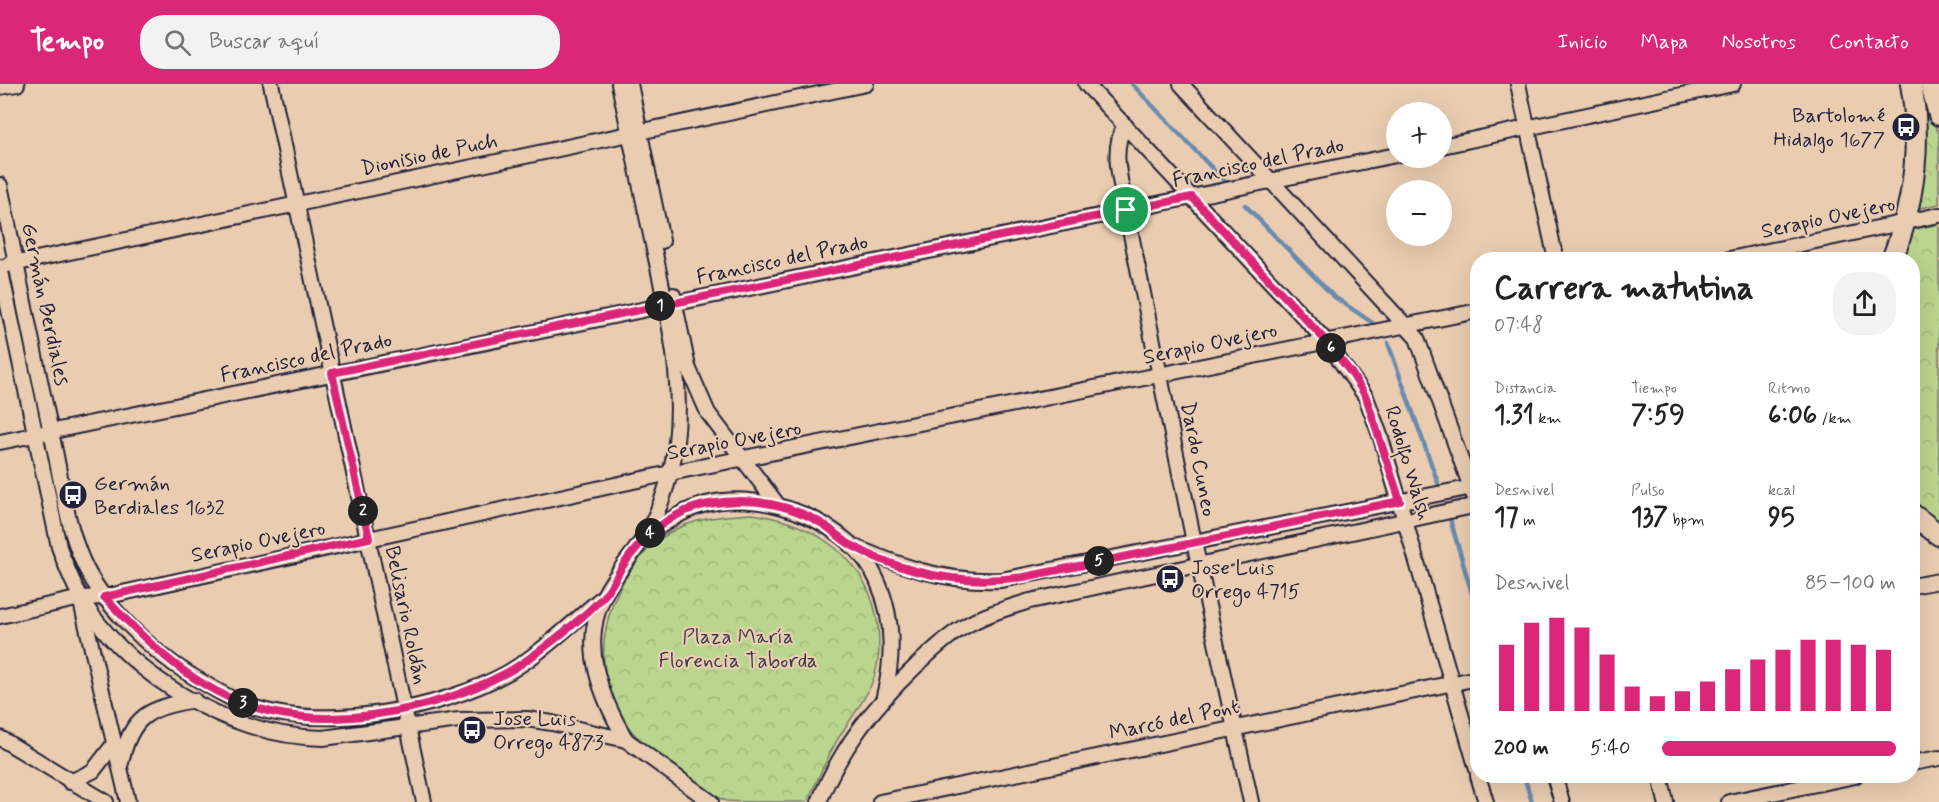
<!DOCTYPE html>
<html lang="es">
<meta charset="utf-8">
<style>
:root{--surface:#fff;--page:#f2f2f2;--text:#222;--muted:#767676;--accent:#db2777}
body{margin:0;font-family:Mynerve,sans-serif;background:var(--page);color:var(--text);height:100vh;display:flex;flex-direction:column;font-size:22px;white-space:nowrap}
*{box-sizing:border-box;margin:0}
p{font-size:20px;color:var(--muted)}
.icon{flex:none;width:33px;height:33px;fill:none;stroke:currentColor;stroke-width:2;stroke-linecap:round;stroke-linejoin:round}
.map{position:relative;flex:1;overflow:hidden}
.details{position:absolute;left:1470px;top:168px;width:450px;height:531px;display:flex;flex-direction:column;background:var(--surface);border-radius:24px;box-shadow:0 6px 24px #0002}
.details>*{flex:none}
.controls{position:absolute;left:1386px;top:18px;display:grid;gap:12px}
.controls a{display:grid;place-items:center;width:66px;height:66px;border-radius:50%;background:var(--surface);box-shadow:0 6px 24px #0002;font-size:30px}
.pin{position:absolute;display:grid;place-items:center;width:51px;height:51px;color:#fff;margin:-26px;border:3px solid #fff;border-radius:50%;box-shadow:0 2px 6px #0007}
.km{position:absolute;width:30px;height:30px;margin:-15px;border-radius:50%;background:#222;color:#fff;font-size:16px;line-height:30px;text-align:center}
.round{display:grid;place-items:center;flex:none;width:63px;height:63px;border-radius:24px;background:var(--page)}
.summary{display:flex;align-items:center;justify-content:space-between;height:102px;padding:0 24px}
h1{font-size:33px;font-weight:700;line-height:45px}
.figures{display:grid;grid-template-columns:repeat(3,1fr);gap:9px;height:102px;padding:6px 24px}
.figures div{display:grid;align-content:center}
.figures b{font-size:26px;font-weight:700}
.figures small{font-size:16px;font-weight:400}
.figures p{font-size:16px}
.chart{height:168px;padding:12px 24px}
.chart p{display:flex;justify-content:space-between}
.chart svg{width:100%;height:108px;margin-top:6px;stroke:var(--accent);stroke-width:6}
ul{padding:0 24px;list-style:none;font-size:20px}
li{display:grid;grid-template-columns:96px 72px 1fr;align-items:center;height:45px}
li i{height:15px;border-radius:8px;background:var(--accent)}
header{display:flex;align-items:center;gap:36px;box-sizing:border-box;height:84px;padding:0 30px;background:var(--accent);color:#fff}
header strong{font-size:28px}
nav{display:flex;gap:33px;margin-inline-start:auto;font-size:21px}
.search{width:420px;height:54px;background:var(--page);display:flex;align-items:center;gap:15px;box-sizing:border-box;padding:0 21px;border-radius:24px;color:var(--muted);font-size:22px}
.map>svg:first-child{display:block}
</style>
<header>
<strong>Tempo</strong>
<div class="search"><svg class="icon" aria-label="search" viewBox="0 0 24 24"><circle cx="10" cy="10" r="6"/><path d="M15 15l6 6"/></svg>Buscar aquí</div>
<nav><a>Inicio</a><a>Mapa</a><a>Nosotros</a><a>Contacto</a></nav>
</header>
<div class="map">
<svg width="1939" height="718" viewBox="0 0 1939 718">
<defs>
<pattern id="park-crowns" width="20" height="18" patternUnits="userSpaceOnUse" patternTransform="scale(1.5)"><rect width="20" height="18" fill="#bad58d"/><path d="M2 6a3 3 0 1 1 6 0M12 15a3 3 0 1 1 6 0" fill="none" stroke="#a0b77b"/></pattern>
</defs>
<rect width="100%" height="100%" fill="#eacdb1"/>
<filter id="ink" filterUnits="userSpaceOnUse"><feTurbulence type="fractalNoise" baseFrequency=".0167" numOctaves="2"/><feDisplacementMap in="SourceGraphic" scale="12" xChannelSelector="R" yChannelSelector="G"/><feConvolveMatrix kernelMatrix="1 2 1 2 8 2 1 2 1" color-interpolation-filters="sRGB"/></filter>
<g filter="url(#ink)">
<g fill="url(#park-crowns)" stroke="#6e7c64" stroke-width="1.5">
<polygon points="1925,25 1939,49 1939,120 1916,125 1925,82"/>
<polygon points="1939,140 1939,437 1913,417 1912,176 1901,176 1911,146"/>
<path d="M752,430c63,8 118,46 126,112 2,19 1,42 -7,59 -9,21 -25,39 -36,59 -10,18 -19,39 -28,58 -16,0 -70,0 -81,-1 -13,-5 -26,-18 -38,-26 -24,-16 -48,-30 -65,-55 -41,-61 -13,-150 46,-187 26,-16 54,-17 83,-19z"/>
</g>
<g fill="none" stroke-linecap="round" stroke-linejoin="round">
<g stroke="#6a8bad" stroke-width="4.5">
<polyline points="1132,0 1229,102"/>
<polyline points="1245,121 1333,212 1380,244"/>
<polyline points="1388,259 1438,399"/>
<polyline points="1450,435 1478,530"/>
<polyline points="1524,692 1532,718"/>
</g>
<g stroke="#22223b" stroke-width="18">
<g id="street">
<polyline points="271,0 424,718"/>
<path d="M619,0c11,52 22,104 33,156 16,75 38,159 18,234 -6,22 -14,45 -26,63 -13,21 -31,39 -41,61 -23,49 -2,99 23,142"/>
<polyline points="630,0 662,157"/>
<polyline points="1086,0 1325,256 1366,313 1381,354 1478,689"/>
<polyline points="1181,0 1417,254 1474,412"/>
<polyline points="1518,0 1556,176"/>
<polyline points="0,3 17,0"/>
<path d="M1125,41c-15,26 -4,56 1,85l68,332 57,260"/>
<polyline points="1442,62 1733,0"/>
<path d="M0,101c18,87 35,174 54,261 8,38 13,80 29,116 18,41 68,89 106,112 18,11 37,23 57,31 77,27 193,6 263,-33 34,-20 64,-50 94,-75"/>
<polyline points="1725,176 1939,131"/>
<polyline points="8,181 866,0"/>
<path d="M0,183l59,280c10,28 21,54 40,77 52,64 141,113 224,114l136,-18 68,-1 25,4 74,17 85,62"/>
<polyline points="673,211 688,283 708,329 777,420"/>
<polyline points="0,358 1396,71"/>
<path d="M645,452c20,-13 38,-26 61,-32 59,-15 145,18 171,76 17,38 17,77 7,116"/>
<path d="M850,461c50,21 96,38 151,35l477,-94"/>
<polyline points="1912,502 1939,497"/>
<polyline points="81,518 128,718"/>
<polyline points="0,532 81,514 104,513 670,389 1478,227"/>
<polyline points="0,654 106,718"/>
<path d="M121,679c10,-48 28,-55 73,-63"/>
<polyline points="1912,679 1939,674"/>
<polyline points="1478,692 1486,718"/>
<polyline points="1554,692 1562,718"/>
<polyline points="1660,692 1666,718"/>
<polyline points="70,698 93,687 114,660"/>
<path d="M819,718c22,-55 55,-96 97,-136 15,-14 29,-28 46,-38 21,-13 45,-20 68,-27l448,-96"/>
<polyline points="880,718 1478,594"/>
<polyline points="1729,718 1855,692"/>
</g>
</g>
<g stroke="#22223b" stroke-width="24">
<g id="secondary">
<polyline points="1931,0 1939,31"/>
<path d="M1892,176c22,-57 30,-116 19,-176"/>
<polyline points="1912,430 1939,451"/>
</g>
</g>
<use href="#street" stroke="#eacdb1" stroke-width="14"/>
<use href="#secondary" stroke="#eacdb1" stroke-width="20"/>
</g>
</g>
<g fill="none" stroke-linecap="round" stroke-linejoin="round" filter="url(#ink)">
<g stroke="#fff" stroke-width="12">
<path id="route" d="M1192,113l133,143 27,34 14,23 34,104 -376,76c-60,8 -119,-2 -173,-32 -11,-6 -19,-16 -30,-22 -34,-20 -73,-26 -112,-19 -37,6 -67,33 -87,63 -6,10 -12,23 -20,31 -20,21 -70,61 -96,75 -72,38 -182,61 -261,31 -58,-21 -99,-63 -141,-107l265,-59 -37,-165z"/>
</g>
<use href="#route" stroke="#db2777" stroke-width="8"/>
</g>
<defs>
<g id="bus-disc" transform="scale(1.5)"><circle r="9.5" fill="#22223b" stroke="#eacdb1"/><path d="M-5-6H5V4H4V6H2V4H-2V6H-4V4H-5ZM-3.5-4V0h7V-4ZM-3.5 1.2v1.5H-2V1.2ZM2 1.2v1.5H3.5V1.2Z" fill="#fff"/></g>
</defs>
<g fill-rule="evenodd">
<use href="#bus-disc" x="1906" y="43"/>
<use href="#bus-disc" x="73" y="411"/>
<use href="#bus-disc" x="1170" y="495"/>
<use href="#bus-disc" x="472" y="646"/>
</g>
<g text-anchor="middle" stroke-width="4.5" stroke-linejoin="round" paint-order="stroke">
<g font-size="21" fill="#22223b" stroke="#eacdb1" text-anchor="start">
<text x="1885" y="38" text-anchor="end">Bartolomé<tspan x="1885" dy="24">Hidalgo 1677</tspan></text>
<text x="94" y="406">Germán<tspan x="94" dy="24">Berdiales 1632</tspan></text>
<text x="1191" y="490">Jose Luis<tspan x="1191" dy="24">Orrego 4715</tspan></text>
<text x="493" y="641">Jose Luis<tspan x="493" dy="24">Orrego 4873</tspan></text>
</g>
<g font-size="21" fill="#22223b" stroke="#eacdb1">
<text transform="translate(429 70) rotate(-12)" y="7">Dionisio de Puch</text>
<text transform="translate(1258 78) rotate(-12)" y="7">Francisco del Prado</text>
<text transform="translate(1828 133) rotate(-12)" y="7">Serapio Ovejero</text>
<text transform="translate(782 175) rotate(-12)" y="7">Francisco del Prado</text>
<text transform="translate(46 220) rotate(78)" y="7">Germán Berdiales</text>
<text transform="translate(1210 259) rotate(-12)" y="7">Serapio Ovejero</text>
<text transform="translate(306 273) rotate(-12)" y="7">Francisco del Prado</text>
<text transform="translate(734 356) rotate(-11)" y="7">Serapio Ovejero</text>
<text transform="translate(1199 375) rotate(79)" y="7">Dardo Cuneo</text>
<text transform="translate(1409 379) rotate(73)" y="7">Rodolfo Walsh</text>
<text transform="translate(258 457) rotate(-12)" y="7">Serapio Ovejero</text>
<text transform="translate(407 531) rotate(78)" y="7">Belisario Roldán</text>
<text transform="translate(1174 635) rotate(-12)" y="7">Marcó del Pont</text>
</g>
<g font-size="21" fill="#393d47" stroke="#eacdb1">
<text x="738" y="559">Plaza María<tspan x="738" dy="24">Florencia Taborda</tspan></text>
</g>
</g>
</svg>
<div class="controls">
<a>+</a>
<a>−</a>
</div>
<div class="pin" style="left:1126px;top:126px;background:#1e9e55"><svg class="icon" aria-label="arrive" viewBox="0 0 24 24"><path d="M6 21V4h12l-3 4 3 4H6"/></svg></div>
<b class="km" style="left:660px;top:222px">1</b>
<b class="km" style="left:363px;top:427px">2</b>
<b class="km" style="left:243px;top:619px">3</b>
<b class="km" style="left:650px;top:449px">4</b>
<b class="km" style="left:1099px;top:477px">5</b>
<b class="km" style="left:1331px;top:264px">6</b>
<section class="details">
<div class="summary"><div><h1>Carrera matutina</h1><p>07:48</p></div><a class="round"><svg class="icon" aria-label="share" viewBox="0 0 24 24"><path d="M12 15V3M7 8l5-5 5 5M5 13v7h14v-7"/></svg></a></div>
<div class="figures">
<div><p>Distancia</p><b>1.31<small> km</small></b></div>
<div><p>Tiempo</p><b>7:59</b></div>
<div><p>Ritmo</p><b>6:06<small> /km</small></b></div>
</div>
<div class="figures">
<div><p>Desnivel</p><b>17<small> m</small></b></div>
<div><p>Pulso</p><b>137<small> bpm</small></b></div>
<div><p>kcal</p><b>95</b></div>
</div>
<div class="chart"><p><span>Desnivel</span>85–100 m</p>
<svg viewBox="0 0 160 44" preserveAspectRatio="none"><path d="M5 44V17M15 44V8M25 44V6M35 44V10M45 44V21M55 44V34M65 44V38M75 44V36M85 44V32M95 44V27M105 44V23M115 44V19M125 44V15M135 44V15M145 44V17M155 44V19"/></svg>
</div>
<ul>
<li><b>200 m</b>5:40<i style="width:100%"></i></li>
</ul>
</section>
</div>
